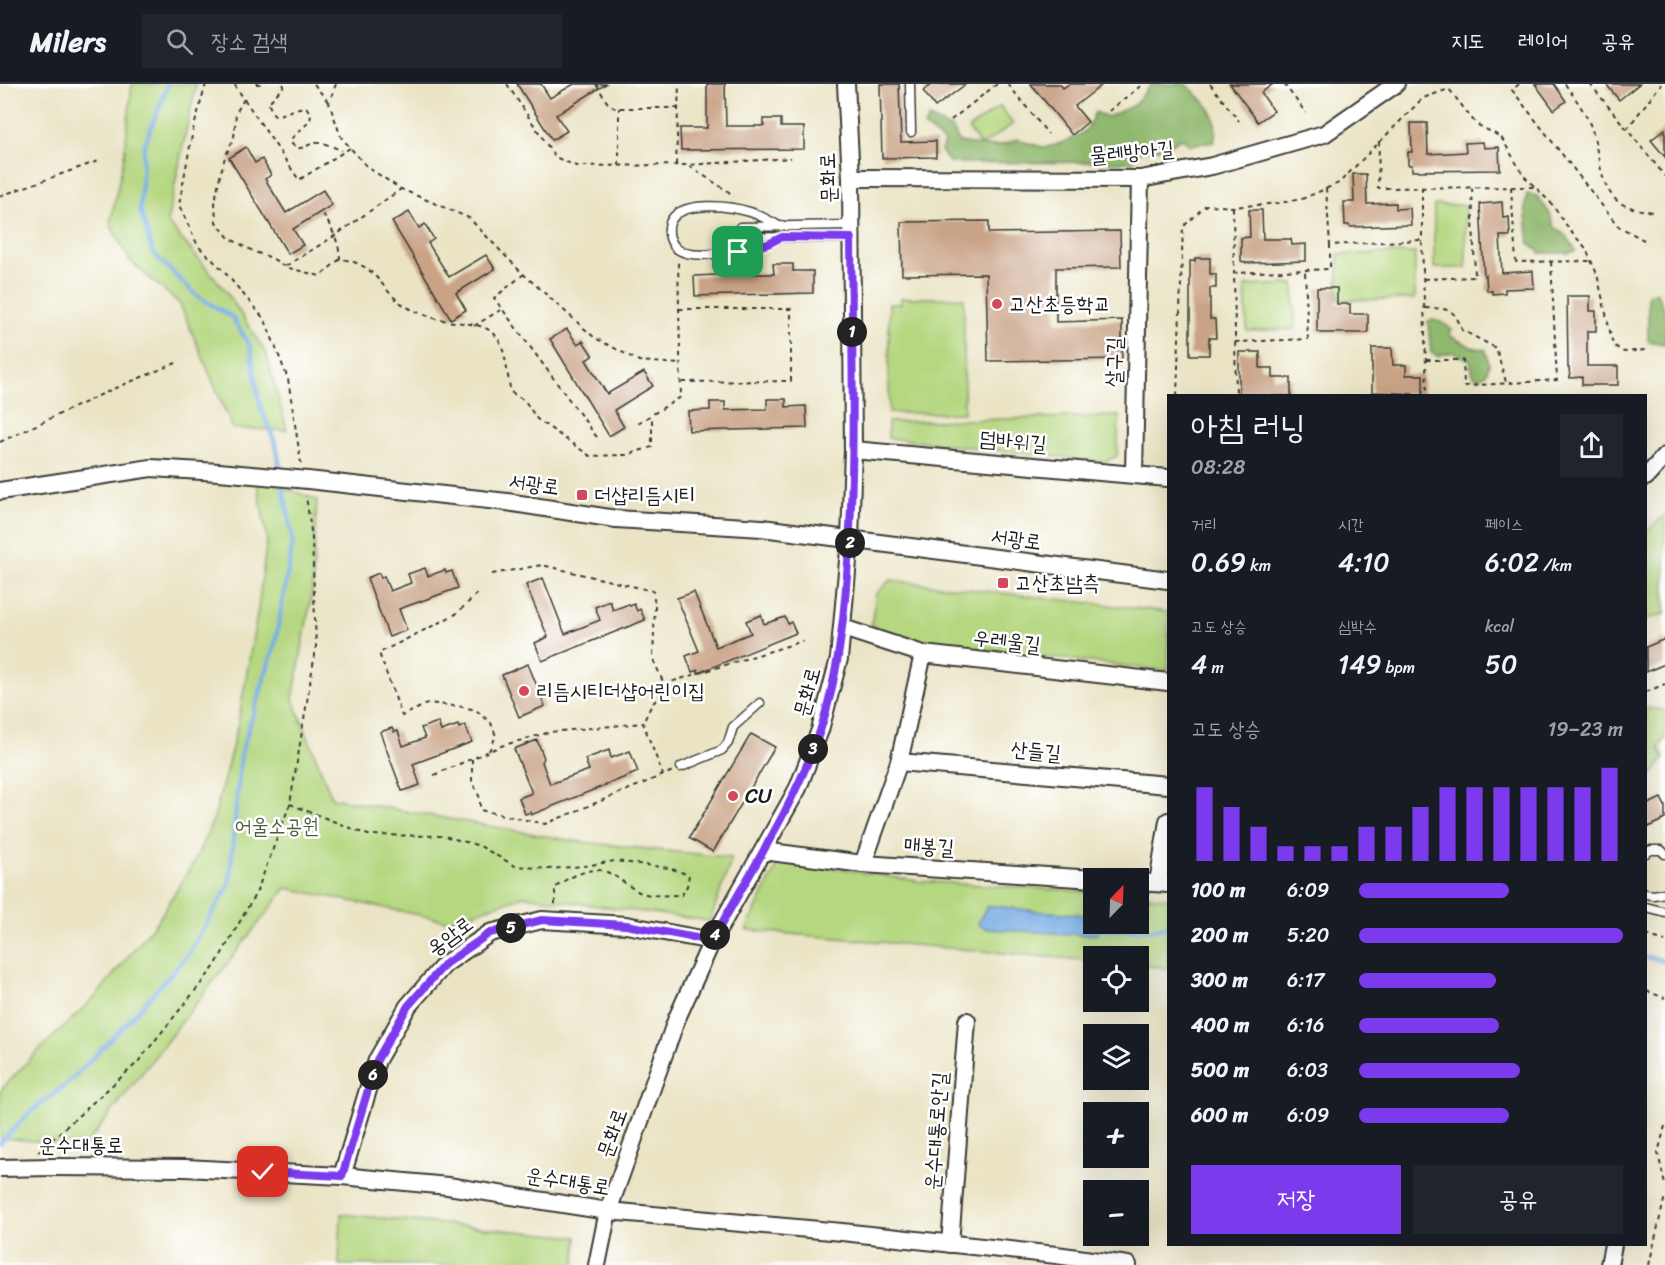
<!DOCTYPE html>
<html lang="ko">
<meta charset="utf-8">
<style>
:root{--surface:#171b24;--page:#20242c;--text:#f1f3f6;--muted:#9ea1a6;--line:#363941;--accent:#7c3aed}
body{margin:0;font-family:Sriracha,"Poor Story",sans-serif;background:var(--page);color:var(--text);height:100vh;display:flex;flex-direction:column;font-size:22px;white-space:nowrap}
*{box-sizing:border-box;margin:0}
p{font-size:20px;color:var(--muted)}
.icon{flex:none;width:33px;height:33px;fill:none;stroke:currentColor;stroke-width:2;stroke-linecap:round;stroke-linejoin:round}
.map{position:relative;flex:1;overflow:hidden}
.sheet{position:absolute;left:1167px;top:310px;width:480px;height:852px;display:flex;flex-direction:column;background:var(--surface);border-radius:0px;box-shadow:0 6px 24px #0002}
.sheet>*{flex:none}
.needle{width:39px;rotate:23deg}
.buttons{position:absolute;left:1083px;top:784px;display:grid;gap:12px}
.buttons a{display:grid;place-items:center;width:66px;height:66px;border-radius:0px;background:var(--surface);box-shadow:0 6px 24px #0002;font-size:30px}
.pin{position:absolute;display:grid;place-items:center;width:51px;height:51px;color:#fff;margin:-26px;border-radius:12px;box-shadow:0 3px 9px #0006}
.km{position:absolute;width:30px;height:30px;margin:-15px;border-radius:50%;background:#222;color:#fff;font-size:16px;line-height:30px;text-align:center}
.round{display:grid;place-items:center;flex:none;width:63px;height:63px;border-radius:0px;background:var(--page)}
.head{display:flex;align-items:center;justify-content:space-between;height:102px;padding:0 24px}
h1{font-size:33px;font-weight:600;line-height:45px}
.metrics{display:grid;grid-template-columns:repeat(3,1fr);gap:9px;height:102px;padding:6px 24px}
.metrics div{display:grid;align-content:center}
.metrics b{font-size:26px;font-weight:600}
.metrics small{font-size:16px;font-weight:400}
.metrics p{font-size:16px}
.chart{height:168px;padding:12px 24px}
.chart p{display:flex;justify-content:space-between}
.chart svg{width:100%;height:108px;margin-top:6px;stroke:var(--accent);stroke-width:6}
.action{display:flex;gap:12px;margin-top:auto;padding:12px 24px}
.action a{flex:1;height:69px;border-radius:0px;background:var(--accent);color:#fff;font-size:24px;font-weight:600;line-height:69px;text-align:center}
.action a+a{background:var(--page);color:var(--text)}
ul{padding:0 24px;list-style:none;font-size:20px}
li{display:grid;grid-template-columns:96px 72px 1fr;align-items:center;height:45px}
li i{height:15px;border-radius:8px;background:var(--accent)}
header{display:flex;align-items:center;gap:36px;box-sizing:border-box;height:84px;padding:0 30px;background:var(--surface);border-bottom:2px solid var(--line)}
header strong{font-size:28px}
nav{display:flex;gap:33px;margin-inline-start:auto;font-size:21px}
.search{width:420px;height:54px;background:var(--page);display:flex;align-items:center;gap:15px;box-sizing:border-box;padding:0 21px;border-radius:0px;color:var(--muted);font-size:22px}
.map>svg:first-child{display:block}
</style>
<header>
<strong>Milers</strong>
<div class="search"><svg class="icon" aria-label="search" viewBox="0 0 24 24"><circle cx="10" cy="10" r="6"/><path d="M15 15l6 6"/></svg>장소 검색</div>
<nav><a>지도</a><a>레이어</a><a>공유</a></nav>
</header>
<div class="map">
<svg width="1665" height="1181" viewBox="0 0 1665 1181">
<rect width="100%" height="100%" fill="#fff"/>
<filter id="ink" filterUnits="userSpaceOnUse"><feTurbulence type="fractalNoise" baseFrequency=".0167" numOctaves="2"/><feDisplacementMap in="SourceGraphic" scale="12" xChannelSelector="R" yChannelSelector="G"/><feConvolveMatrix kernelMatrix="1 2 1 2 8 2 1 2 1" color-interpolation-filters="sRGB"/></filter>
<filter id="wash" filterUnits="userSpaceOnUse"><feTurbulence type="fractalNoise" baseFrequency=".008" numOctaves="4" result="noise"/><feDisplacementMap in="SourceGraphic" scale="24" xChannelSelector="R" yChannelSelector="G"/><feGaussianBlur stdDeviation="1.35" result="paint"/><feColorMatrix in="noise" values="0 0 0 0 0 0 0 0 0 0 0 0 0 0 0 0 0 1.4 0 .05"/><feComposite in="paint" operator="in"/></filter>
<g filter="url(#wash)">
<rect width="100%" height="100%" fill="#eae4c5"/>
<g fill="#b5d780" stroke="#687a4e" stroke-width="1.5">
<polygon points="132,0 196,0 167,138 226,207 266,269 287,346 233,345 180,220 130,177 110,140 124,74"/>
<polygon points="1000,22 1013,40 981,62 968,45"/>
<polygon points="1434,121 1465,121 1466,184 1434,184"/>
<polygon points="1415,169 1415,215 1338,216 1338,170"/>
<polygon points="1294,200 1295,245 1247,247 1245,202"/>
<polygon points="901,214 964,214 964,329 889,329 889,220 901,220"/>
<polygon points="1119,332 1117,372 1104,378 888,354 888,338"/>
<polygon points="256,393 317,416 312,509 293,615 332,714 573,757 732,774 710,837 524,812 449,837 286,804 86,1061 0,1054 0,1007 32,973 96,912 159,835 194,778 214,734 238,640 258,525 267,454"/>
<polygon points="1665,431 1665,530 1646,535 1646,448"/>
<polygon points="890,496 1168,528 1168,587 903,556 871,541 876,510"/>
<polygon points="1646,624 1665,626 1665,655 1659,663 1664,674 1656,686 1647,695 1646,692"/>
<polygon points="780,775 917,797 1093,808 1094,840 1138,840 1139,811 1168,814 1168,884 1139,881 1138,873 1094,873 1093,877 746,846"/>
<polygon points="341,1130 577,1153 575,1181 339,1181"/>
</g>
<g fill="#90b86e" stroke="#566a45" stroke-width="1.5">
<path d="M1152,0h34c19,19 35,29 28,57l-24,4 -9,-7 -16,10 -25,3 -7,11 -183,1 -9,-12 3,-9 -20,-16 5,-8 24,11 6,13c22,4 38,8 58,-3 9,3 19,8 29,8 10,-1 33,-10 40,-17 4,-5 6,-12 9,-18l13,5 26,-12z"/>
<polygon points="1527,110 1537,112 1549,128 1554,142 1568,154 1576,167 1567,169 1540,169 1529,159 1525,122"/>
<polygon points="1656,207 1665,228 1665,260 1648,257 1648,211"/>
<polygon points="1432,236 1442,238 1451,245 1449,251 1471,263 1486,266 1489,280 1486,290 1478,295 1473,291 1470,276 1453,268 1437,272 1431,269 1428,237"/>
</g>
<polygon fill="#77ace4" stroke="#4a6480" stroke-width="1.5" points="994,822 1037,827 1079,830 1091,835 1094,840 1100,842 1097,850 1085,851 988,845 979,841 979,836 987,823"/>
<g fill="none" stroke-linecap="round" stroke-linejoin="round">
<g stroke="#77ace4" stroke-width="4.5">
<polyline points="168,0 144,62 140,126 153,169 197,212 232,233 250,262 260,322 276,361 281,389"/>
<polyline points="1099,846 1147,846 1168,843"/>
<polyline points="1646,873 1665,877"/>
<polyline points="0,1059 29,1029 68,999 120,946 188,871 229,801 241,669 275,560 293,458 282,397"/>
</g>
</g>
<g id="blocks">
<g fill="#c9a386">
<polygon points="517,0 541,0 550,14 574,0 606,0 556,31 567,47 552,56"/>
<polygon points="707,0 725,0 726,42 764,42 764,35 781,35 781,43 804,43 804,65 681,66 680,44 707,44"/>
<polygon points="880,0 899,0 901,58 936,57 936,73 882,74"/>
<polygon points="932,0 966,0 935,23 923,7"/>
<polygon points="1031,0 1060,0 1063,4 1069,0 1103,0 1075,22 1088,38 1072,51"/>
<polygon points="1230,0 1273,0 1261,9 1274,27 1258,38"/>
<polygon points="1535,0 1554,0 1566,17 1554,26"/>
<polygon points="1606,0 1639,0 1619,16"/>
<polygon points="1411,39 1427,39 1428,70 1466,68 1465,59 1483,58 1484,64 1499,63 1500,86 1412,87 1412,81 1408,81 1408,68 1412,68"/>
<polygon points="1665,45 1665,73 1651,56"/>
<polygon points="246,63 255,79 262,75 271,91 265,95 286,129 323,106 332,121 293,145 303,161 288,170 229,74"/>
<polygon points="1353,90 1366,90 1367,120 1396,119 1396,125 1410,124 1411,141 1350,143 1349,141 1345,141 1344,118 1354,118"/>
<polygon points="1502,118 1503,134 1509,133 1510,152 1500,152 1502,189 1533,187 1534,204 1505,205 1505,209 1492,210 1492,207 1487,207 1486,191 1484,192 1480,120"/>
<polygon points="1249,126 1262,126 1263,155 1291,155 1292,161 1306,160 1306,177 1246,179 1241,177 1241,154 1250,153"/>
<polygon points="409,128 419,144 425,140 434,155 428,159 449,193 486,171 495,185 456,209 466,226 451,235 392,138"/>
<polygon points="989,137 989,149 1120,147 1121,183 1056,184 1056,238 1122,236 1122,275 988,277 986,190 902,191 901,138"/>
<polygon points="1195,174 1210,174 1210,190 1216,190 1216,204 1210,204 1210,235 1215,235 1216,254 1209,254 1209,271 1190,271 1190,177 1195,177"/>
<polygon points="773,180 793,180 793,187 813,187 813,209 695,212 694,192 716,191 716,183 731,182 732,190 774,190"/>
<polygon points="1317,204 1337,204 1337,220 1350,220 1350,230 1368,230 1368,249 1321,249 1321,248 1317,248"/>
<polygon points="1567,212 1590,212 1590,227 1596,227 1596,247 1587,247 1587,282 1618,282 1618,301 1582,301 1582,293 1570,294 1569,284 1568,284"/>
<polygon points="567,245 577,260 583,257 593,272 586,276 607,310 644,288 653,302 614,326 624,343 609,352 550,255"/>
<polygon points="1372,264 1392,264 1393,281 1406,281 1406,291 1423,291 1423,310 1372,308"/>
<polygon points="1239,268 1260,268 1260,284 1273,284 1273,294 1291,294 1291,312 1239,312"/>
<polygon points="767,315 786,315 786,323 806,322 807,344 689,347 688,327 710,326 710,318 725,318 725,326 767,325"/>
<polygon points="425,484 428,492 445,486 446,489 452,487 458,504 399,525 407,546 389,553 367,494 379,489 381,494 384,492 390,507 411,499 408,490"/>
<polygon points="543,494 565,550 600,536 595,523 610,517 613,526 629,520 630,522 634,520 637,527 640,525 645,536 542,577 535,559 548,553 526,501"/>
<polygon points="694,508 716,563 751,549 746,537 761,531 764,540 785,533 788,540 791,538 796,549 698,589 698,586 692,588 686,572 699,567 677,514"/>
<polygon points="1665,555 1665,580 1646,588 1646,563"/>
<polygon points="528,580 545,622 519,633 502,591"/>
<polygon points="438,638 441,647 458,641 459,644 465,641 472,658 413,680 420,701 402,707 380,648 392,644 394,648 398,647 403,662 425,654 421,644"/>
<polygon points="751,650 775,663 713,768 689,754"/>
<polygon points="537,656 544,674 542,678 550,700 589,686 585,675 609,666 611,674 630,667 638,688 531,731 531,728 525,730 519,714 532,709 514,665"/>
<polygon points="1661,714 1665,722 1665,735 1646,744 1646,721"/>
</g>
</g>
</g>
<g filter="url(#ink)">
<use href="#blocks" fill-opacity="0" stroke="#3b3a35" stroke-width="1.5"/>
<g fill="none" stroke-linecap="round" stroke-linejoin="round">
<g stroke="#3b3a35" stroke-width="11">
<g id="service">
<polyline points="910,0 911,48"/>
<path d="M779,142c-9,-5 -19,-11 -29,-14 -19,-6 -71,-13 -80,11 -3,9 0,19 6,25 18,16 87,-1 106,-11"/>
<polyline points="740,143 851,141"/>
<polyline points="739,153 851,154"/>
<polyline points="681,683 722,666 728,659 733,643 760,619"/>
<polyline points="1646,769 1651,766 1661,766 1665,770"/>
<polyline points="1646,810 1653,811 1665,809"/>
<polyline points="1646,823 1665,828"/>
</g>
</g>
<g stroke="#3b3a35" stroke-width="20">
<g id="minor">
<polyline points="851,94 1140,95 1212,82 1324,50 1396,0"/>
<polyline points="853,366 1168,394"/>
<polyline points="1134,390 1140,95"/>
<polyline points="1646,393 1665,372"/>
<polyline points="308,396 507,418 616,435 762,444 1168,496"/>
<polyline points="0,407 151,384 219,388"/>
<polyline points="843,544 923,570 1168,598"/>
<polyline points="899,678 1168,701"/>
<polyline points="763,767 863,780 1094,795"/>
<polyline points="863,780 899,678 923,570"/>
<polyline points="1138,798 1168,800"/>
<polyline points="1158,799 1168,737"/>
<polyline points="53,1083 185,1084 342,1092 448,1102 608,1127 842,1148 1056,1171 1128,1181"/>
<polyline points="342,1092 377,976 408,922 445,880 490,849 542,836 626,841 712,857"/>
<polyline points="950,1160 967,937"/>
<polyline points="597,1181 608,1127 677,934 712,857 798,704 820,646 839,575 850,455 853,366 851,94 846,0"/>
<polyline points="1609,1181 1613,1161"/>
</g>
</g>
<g stroke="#3b3a35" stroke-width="2" stroke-dasharray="4.5 4.5" stroke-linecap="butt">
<polyline points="206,0 193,46 179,121 198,162 222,185 265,236 288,295 301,379"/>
<polyline points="235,0 236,3 299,96 350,64"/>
<polyline points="256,0 263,0"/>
<path d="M283,0l1,2 -16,17 6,12c11,1 20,-9 33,-7l4,7 -1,6 -18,17v6l4,4c8,1 11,-3 18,-5 10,-1 20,4 28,8"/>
<polyline points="314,0 329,19"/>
<polyline points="336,0 329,19 341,53 367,83 401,105 469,134 520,187 595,254 639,277 680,280"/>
<polyline points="507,0 555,73 576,82 687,81 791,74"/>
<polyline points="596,0 607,18 615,24 679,24"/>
<polyline points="1008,0 1048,50"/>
<polyline points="1210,0 1239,37"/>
<polyline points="1284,0 1306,29"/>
<polyline points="1519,0 1512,6 1618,142 1644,156"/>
<path d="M1565,0c10,14 20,27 26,43 7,20 8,50 20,67 9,14 27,15 41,18"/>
<polyline points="1590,0 1665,92"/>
<path d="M244,15l-8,14 -2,25 -9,19 -6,23 -4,22 1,20 13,16 26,14 17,6 13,9 35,9 20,-17c41,5 39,34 69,49 10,5 23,10 34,12 15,4 36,2 49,12 15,12 14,41 19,60l14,9 12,18 53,37 36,-1 26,-8v-32"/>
<polyline points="1109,27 1143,0"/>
<polyline points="951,36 997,0"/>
<polyline points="1627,45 1661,0"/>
<polyline points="1379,57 1378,104 1535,103"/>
<polyline points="619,81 619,24"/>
<polyline points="676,81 679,0"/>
<polyline points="689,82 729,108 733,113"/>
<polyline points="1422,103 1422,156 1427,312"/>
<polyline points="1511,103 1516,178 1591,177"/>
<polyline points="1326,104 1330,161"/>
<polyline points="0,112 98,77"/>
<polyline points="1233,123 1236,312"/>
<path d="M323,130c9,15 16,27 17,45"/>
<polyline points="286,182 336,151 401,105"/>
<polyline points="1233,189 1330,185 1330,161 1422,156"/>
<polyline points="524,190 494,214 599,356"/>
<polyline points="1424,195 1475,193 1472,103"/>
<path d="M1425,224c23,1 29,-1 37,22l34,18 10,34"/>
<polyline points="679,225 791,225 791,297 680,298"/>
<polyline points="474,242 502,225"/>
<polyline points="1235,258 1308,255 1305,187"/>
<polyline points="1426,276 1463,276 1464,302 1557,296 1551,177"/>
<polyline points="1177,312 1183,143 1206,121 1233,123 1279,119 1302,115 1339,99 1423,14 1449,5 1476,40 1501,53 1524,92 1551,119 1572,149 1585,163 1597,190 1613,261 1624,268 1645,266"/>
<polyline points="638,339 681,313 678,177"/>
<polyline points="0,358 113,305 176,279"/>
<polyline points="492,490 542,481 653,507 655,522 653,575 664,600 662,611 652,620 643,639"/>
<polyline points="477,510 456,530 379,569 402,632 429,619 463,623 476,626 491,639 496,652 489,667"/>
<polyline points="664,600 803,557"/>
<polyline points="1646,608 1665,600"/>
<polyline points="472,675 472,698 480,714 480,726 545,740 673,687"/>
<polyline points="434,691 501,662 550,648 643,639 663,691"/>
<path d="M290,720l78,31 76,1 36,10 35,20 34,3 35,-3 31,-5 54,7 20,7 -2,11 -5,9c-13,0 -31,2 -43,-3 -11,-6 -21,-15 -32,-20 -14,-7 -42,6 -52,16v17"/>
<polyline points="1646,851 1665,857"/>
<polyline points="1646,907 1665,914"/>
<polyline points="1665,1042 1658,1069 1665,1101"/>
<polyline points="38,1068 137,979 215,882 257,807 290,720 316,563 312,454 306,412"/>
<polyline points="1649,1181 1665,1112"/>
</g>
<use href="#service" stroke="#fff" stroke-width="8"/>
<use href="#minor" stroke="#fff" stroke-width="16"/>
<g stroke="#3b3a35" stroke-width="20" stroke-linecap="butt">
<g id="minor-bridge">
<polyline points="219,388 308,396"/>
<polyline points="0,1084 53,1083"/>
</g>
</g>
<use href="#minor-bridge" stroke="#fff" stroke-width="16"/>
</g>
</g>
<g fill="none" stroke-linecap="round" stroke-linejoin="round" filter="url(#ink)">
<g stroke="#fff" stroke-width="12">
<path id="route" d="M263,1088l79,4 35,-116 31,-54 37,-42 45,-31 52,-13 84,5 86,16c38,-69 82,-135 108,-210 17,-51 23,-103 27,-156 9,-112 5,-225 4,-337l-69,-1 -14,7 -30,8"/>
</g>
<use href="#route" stroke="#7c3aed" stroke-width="8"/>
</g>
<g fill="#d1495b" stroke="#fff" stroke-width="2">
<circle cx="997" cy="220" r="6"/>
<rect x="576" y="405" width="12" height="12" rx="3"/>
<rect x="997" y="493" width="12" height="12" rx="3"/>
<circle cx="524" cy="607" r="6"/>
<circle cx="733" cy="712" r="6"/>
</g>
<g text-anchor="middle" stroke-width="5" stroke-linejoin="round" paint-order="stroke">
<g font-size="21" fill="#1c1c1c" stroke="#fff">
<text transform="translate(1132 68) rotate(-5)" y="7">물레방아길</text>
<text transform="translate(828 94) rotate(-92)" y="7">문화로</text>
<text transform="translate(1114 278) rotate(-89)" y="7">살구길</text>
<text transform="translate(1013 357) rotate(5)" y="7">덤바위길</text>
<text transform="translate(534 400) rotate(8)" y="7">서광로</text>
<text transform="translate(1016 455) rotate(8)" y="7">서광로</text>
<text transform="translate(1007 557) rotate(7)" y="7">우레울길</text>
<text transform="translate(807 608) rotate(-75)" y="7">문화로</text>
<text transform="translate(1036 667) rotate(5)" y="7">산들길</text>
<text transform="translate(929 762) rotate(4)" y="7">매봉길</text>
<text transform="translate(450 852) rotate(-37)" y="7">옹암로</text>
<text transform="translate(936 1047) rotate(-86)" y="7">운수대통로안길</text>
<text transform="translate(612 1049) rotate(-70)" y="7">문화로</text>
<text x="81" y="1068">운수대통로</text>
<text transform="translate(568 1097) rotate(9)" y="7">운수대통로</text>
</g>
<g font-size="21" fill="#1c1c1c" stroke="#fff" text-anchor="start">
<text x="1009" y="227">고산초등학교</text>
<text x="594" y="418">더샵리듬시티</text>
<text x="1015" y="506">고산초남측</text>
<text x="536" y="614">리듬시티더샵어린이집</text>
<text x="745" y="719">CU</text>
</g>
<g font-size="21" fill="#525d3f" stroke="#fff">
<text x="277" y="749">어울소공원</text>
</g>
</g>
</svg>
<div class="buttons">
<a><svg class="needle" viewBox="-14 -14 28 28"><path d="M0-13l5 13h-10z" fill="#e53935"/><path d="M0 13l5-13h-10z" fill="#9ea1a6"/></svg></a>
<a><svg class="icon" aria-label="locate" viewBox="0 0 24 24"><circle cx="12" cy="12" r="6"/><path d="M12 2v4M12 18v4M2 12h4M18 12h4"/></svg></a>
<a><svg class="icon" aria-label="layers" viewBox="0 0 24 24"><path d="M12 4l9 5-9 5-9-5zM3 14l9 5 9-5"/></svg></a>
<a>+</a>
<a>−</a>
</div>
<div class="pin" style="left:738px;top:168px;background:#1e9e55"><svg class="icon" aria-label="arrive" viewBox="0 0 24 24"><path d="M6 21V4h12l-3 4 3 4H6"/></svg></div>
<div class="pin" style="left:263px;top:1088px;background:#d93025"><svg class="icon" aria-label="check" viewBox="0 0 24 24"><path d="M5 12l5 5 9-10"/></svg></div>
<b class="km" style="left:852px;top:248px">1</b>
<b class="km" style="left:850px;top:459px">2</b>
<b class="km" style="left:813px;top:665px">3</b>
<b class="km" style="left:715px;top:851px">4</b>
<b class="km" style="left:511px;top:844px">5</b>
<b class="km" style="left:373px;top:991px">6</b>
<section class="sheet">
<div class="head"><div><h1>아침 러닝</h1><p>08:28</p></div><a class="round"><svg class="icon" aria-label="share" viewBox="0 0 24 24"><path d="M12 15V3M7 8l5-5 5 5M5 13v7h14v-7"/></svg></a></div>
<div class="metrics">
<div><p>거리</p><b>0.69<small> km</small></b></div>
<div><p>시간</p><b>4:10</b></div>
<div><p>페이스</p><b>6:02<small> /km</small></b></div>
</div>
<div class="metrics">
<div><p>고도 상승</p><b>4<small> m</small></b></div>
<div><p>심박수</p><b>149<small> bpm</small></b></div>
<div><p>kcal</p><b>50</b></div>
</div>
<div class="chart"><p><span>고도 상승</span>19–23 m</p>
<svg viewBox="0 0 160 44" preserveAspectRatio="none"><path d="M5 44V14M15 44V22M25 44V30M35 44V38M45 44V38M55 44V38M65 44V30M75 44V30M85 44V22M95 44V14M105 44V14M115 44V14M125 44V14M135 44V14M145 44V14M155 44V6"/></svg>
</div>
<ul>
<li><b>100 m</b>6:09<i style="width:57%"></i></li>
<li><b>200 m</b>5:20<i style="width:100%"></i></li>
<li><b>300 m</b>6:17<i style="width:52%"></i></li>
<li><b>400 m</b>6:16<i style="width:53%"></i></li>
<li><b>500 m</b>6:03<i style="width:61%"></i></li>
<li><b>600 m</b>6:09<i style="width:57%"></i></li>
</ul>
<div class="action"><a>저장</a><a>공유</a></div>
</section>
</div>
